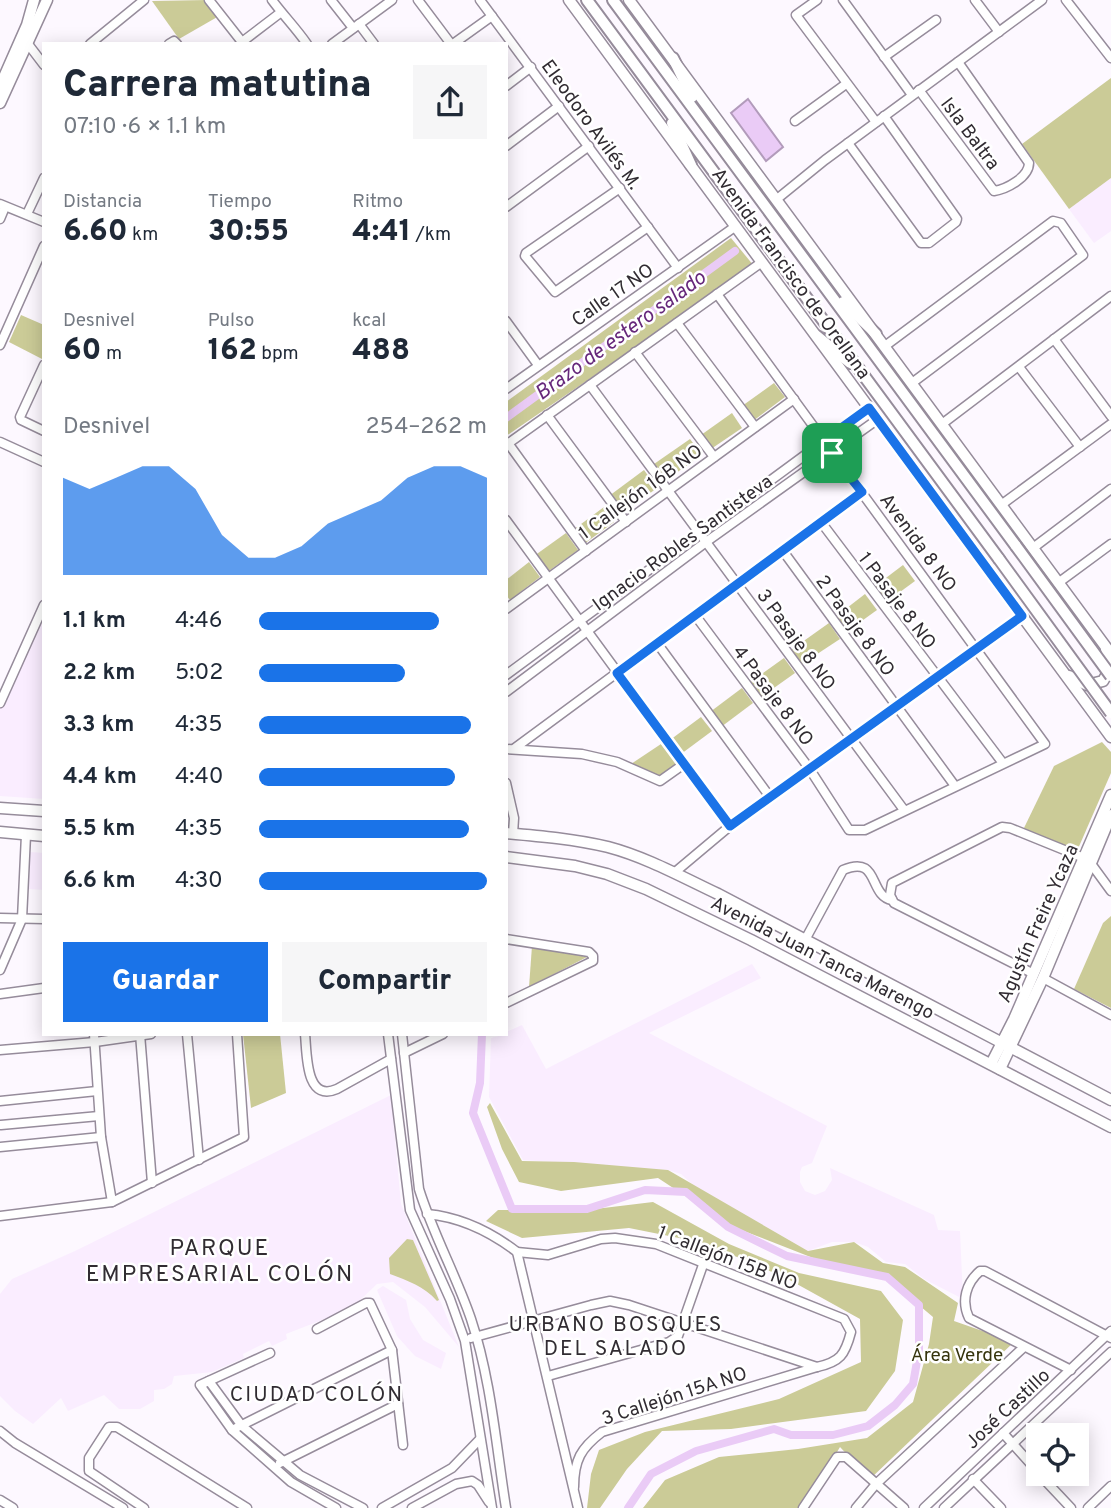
<!DOCTYPE html>
<html lang="es">
<meta charset="utf-8">
<style>
:root{--surface:#fff;--page:#f6f6f7;--text:#1f2937;--muted:#747a83;--accent:#1a73e8}
body{margin:0;font-family:Overpass,sans-serif;background:var(--page);color:var(--text);height:100vh;display:flex;flex-direction:column;font-size:26px;white-space:nowrap}
*{box-sizing:border-box;margin:0}
p{font-size:23px;color:var(--muted)}
.icon{flex:none;width:38px;height:38px;fill:none;stroke:currentColor;stroke-width:2;stroke-linecap:round;stroke-linejoin:round}
.map{position:relative;flex:1;overflow:hidden}
.details{position:absolute;left:42px;top:42px;width:466px;height:994px;display:flex;flex-direction:column;background:var(--surface);border-radius:0px;box-shadow:0 4px 18px #0003}
.details>*{flex:none}
.controls{position:absolute;left:1026px;top:1423px;display:grid;gap:14px}
.controls a{display:grid;place-items:center;width:63px;height:63px;border-radius:0px;background:var(--surface);box-shadow:0 4px 18px #0003;font-size:35px}
.pin{position:absolute;display:grid;place-items:center;width:60px;height:60px;color:#fff;margin:-30px;border-radius:14px;box-shadow:0 4px 10px #0006}
.round{display:grid;place-items:center;flex:none;width:74px;height:74px;border-radius:0px;background:var(--page)}
.overview{display:flex;align-items:center;justify-content:space-between;height:119px;padding:0 21px}
h1{font-size:38px;font-weight:800;line-height:52px}
.stats{display:grid;grid-template-columns:repeat(3,1fr);gap:10px;height:119px;padding:7px 21px}
.stats div{display:grid;align-content:center}
.stats b{font-size:30px;font-weight:800}
.stats small{font-size:19px;font-weight:400}
.stats p{font-size:19px}
.chart{height:196px;padding:14px 21px}
.chart p{display:flex;justify-content:space-between}
.chart svg{width:100%;height:126px;margin-top:7px;fill:var(--accent);opacity:.7}
.action{display:flex;gap:14px;margin-top:auto;padding:14px 21px}
.action a{flex:1;height:80px;border-radius:0px;background:var(--accent);color:#fff;font-size:28px;font-weight:800;line-height:80px;text-align:center}
.action a+a{background:var(--page);color:var(--text)}
ul{padding:0 21px;list-style:none;font-size:23px}
li{display:grid;grid-template-columns:112px 84px 1fr;align-items:center;height:52px}
li i{height:18px;border-radius:9px;background:var(--accent)}
.map>svg:first-child{display:block}
</style>
<div class="map">
<svg width="1111" height="1508" viewBox="0 0 1111 1508">
<rect width="100%" height="100%" fill="#fdf8ff"/>
<g fill="#faedff">
<polygon points="1111,178 1111,231 1094,243 1069,209"/>
<polygon points="44,601 44,799 0,796 0,694"/>
<polygon points="30,852 44,853 44,890 29,889"/>
<polygon points="752,964 761,978 649,1033 827,1126 812,1163 802,1167 800,1172 800,1182 805,1191 815,1195 825,1191 832,1180 830,1168 934,1215 938,1230 960,1231 963,1299 924,1279 905,1264 886,1262 868,1247 854,1242 832,1242 808,1251 693,1185 681,1174 668,1170 523,1160 489,1097 491,1038 506,1034 506,1032 522,1025 546,1069"/>
<polygon points="391,1095 401,1204 459,1347 425,1307 393,1282 377,1284 356,1304 340,1313 286,1334 287,1339 272,1346 269,1341 243,1354 244,1358 212,1372 174,1376 172,1384 164,1389 154,1390 154,1401 140,1409 119,1409 104,1395 68,1411 61,1398 33,1424 15,1411 0,1396 0,1294 12,1279 75,1251"/>
<polygon points="383,1286 406,1300 410,1319 423,1340 446,1353 441,1369 415,1356 397,1336 377,1290"/>
</g>
<g fill="#cbcb97">
<polygon points="207,0 219,16 179,39 152,1"/>
<polygon points="1111,78 1111,178 1069,209 1022,144"/>
<polygon points="731,238 754,266 506,436 506,402"/>
<polygon points="21,315 44,325 42,359 9,342"/>
<polygon points="774,383 785,397 753,421 742,406"/>
<polygon points="732,413 742,428 711,449 701,435"/>
<polygon points="690,439 702,455 666,480 654,464"/>
<polygon points="644,470 657,488 622,514 609,496"/>
<polygon points="604,507 614,522 584,544 573,530"/>
<polygon points="566,533 578,550 546,573 534,556"/>
<polygon points="529,562 540,577 510,600 506,595 506,580"/>
<polygon points="903,565 915,581 885,603 874,587"/>
<polygon points="865,594 877,610 845,633 834,618"/>
<polygon points="829,623 840,639 802,664 791,650"/>
<polygon points="784,658 795,673 760,698 749,683"/>
<polygon points="742,688 753,703 721,727 710,712"/>
<polygon points="701,717 712,731 681,754 670,740"/>
<polygon points="1102,742 1111,752 1111,773 1077,851 1023,830 1054,766"/>
<polygon points="661,744 677,764 659,776 631,764"/>
<polygon points="1111,916 1111,1008 1074,989 1103,923"/>
<polygon points="532,946 587,957 529,987"/>
<polygon points="243,1034 280,1034 286,1093 251,1108"/>
<polygon points="490,1103 522,1161 574,1162 668,1170 808,1251 854,1242 883,1263 905,1267 958,1303 954,1321 1014,1342 870,1479 840,1447 804,1508 643,1508 665,1480 719,1457 798,1449 867,1438 913,1402 929,1344 933,1317 882,1274 831,1265 731,1226 658,1178 561,1191 519,1182 502,1149 487,1107"/>
<polygon points="653,1202 729,1244 799,1273 881,1291 903,1320 895,1371 866,1411 731,1429 662,1431 627,1469 600,1508 587,1508 591,1474 599,1450 645,1432 779,1399 861,1362 860,1319 786,1278 704,1243 629,1228 522,1238 486,1221 498,1210 587,1210"/>
<path d="M407,1239l6,1 26,60 -2,1c-13,-15 -29,-20 -47,-27l-1,-16z"/>
</g>
<polygon fill="#eacbf6" stroke="#b29bbb" stroke-width="2" points="748,99 783,147 766,161 731,113"/>
<g fill="none" stroke-linecap="round" stroke-linejoin="round">
<g stroke="#eacbf6" stroke-width="8">
<polyline points="506,418 735,251"/>
<polyline points="482,1034 480,1083 473,1113 512,1209 587,1209 645,1190 686,1192 728,1227 787,1256 887,1277 919,1305 919,1350 913,1384 895,1405 868,1426 833,1435 791,1435 774,1429 696,1451 651,1474 628,1508"/>
</g>
<g stroke="#968c9b" stroke-width="11">
<g id="minor">
<polyline points="209,0 242,42 280,13"/>
<path d="M272,0c11,15 24,28 35,44"/>
<polyline points="331,0 353,28"/>
<polyline points="418,0 451,44"/>
<polyline points="480,0 678,268"/>
<polyline points="817,0 796,15 876,122"/>
<polyline points="843,0 912,95"/>
<polyline points="975,0 999,32"/>
<polyline points="1066,0 1111,58"/>
<polyline points="359,24 374,44"/>
<polyline points="28,44 44,65"/>
<polyline points="90,44 144,0"/>
<polyline points="169,44 174,41 177,44"/>
<polyline points="332,44 392,0"/>
<polyline points="453,44 492,16"/>
<polyline points="884,57 936,20"/>
<polyline points="506,86 531,67"/>
<path d="M919,90l75,101c13,-2 35,-14 35,-28l-71,-101"/>
<polyline points="795,121 846,84"/>
<polyline points="848,143 921,243 929,243 956,222 957,219 884,116"/>
<polyline points="506,146 559,106"/>
<polyline points="620,188 526,253 525,256 555,292 648,227"/>
<polyline points="777,199 825,160 1042,0"/>
<polyline points="0,204 44,222"/>
<polyline points="506,207 589,146"/>
<polyline points="27,214 44,178"/>
<polyline points="0,219 5,207"/>
<polyline points="506,321 538,365"/>
<polyline points="677,323 755,427"/>
<polyline points="1054,339 1111,416"/>
<polyline points="0,345 44,246"/>
<polyline points="885,346 1053,221 1061,223 1083,255 912,383"/>
<polyline points="635,352 714,457"/>
<polyline points="44,365 20,417 21,420 44,431"/>
<polyline points="1019,367 1080,447"/>
<polyline points="590,385 904,810"/>
<polyline points="506,389 736,226"/>
<polyline points="547,415 626,522"/>
<polyline points="942,424 1111,296"/>
<polyline points="0,442 44,462"/>
<polyline points="508,443 586,551"/>
<polyline points="506,445 762,262"/>
<polyline points="1001,505 1111,424"/>
<polyline points="506,520 730,826"/>
<polyline points="821,522 1002,762"/>
<polyline points="1033,548 1111,489"/>
<polyline points="783,551 955,786"/>
<polyline points="1058,583 1111,544"/>
<polyline points="506,609 794,399"/>
<polyline points="695,615 809,768 849,830 865,830 1045,744 717,294"/>
<polyline points="657,643 770,797"/>
<polyline points="506,675 869,408"/>
<polyline points="506,692 706,542 878,419"/>
<polyline points="0,703 44,605"/>
<polyline points="515,748 862,492"/>
<polyline points="506,749 582,754 617,762 660,781 684,764"/>
<polyline points="506,783 514,818 513,834"/>
<polyline points="1092,865 1111,891"/>
<polyline points="674,873 730,826 1022,616"/>
<polyline points="0,918 44,919"/>
<polyline points="506,939 589,952 593,956 593,961 506,1003"/>
<path d="M805,940l38,-70c37,-16 25,26 49,30"/>
<polyline points="0,970 22,919 26,835"/>
<polyline points="1034,974 894,903 890,895 892,883 1002,827 1010,828 1084,858"/>
<polyline points="1043,978 1111,1015"/>
<polyline points="0,994 44,988"/>
<polyline points="94,1034 101,1137 112,1202"/>
<polyline points="140,1034 152,1183"/>
<polyline points="187,1034 199,1160"/>
<path d="M305,1034c2,19 0,69 32,55l54,-30"/>
<polyline points="388,1034 410,1210 450,1299 465,1341 492,1508"/>
<path d="M402,1034l17,155c14,45 37,86 52,130 20,60 25,126 35,189"/>
<polyline points="0,1050 95,1042 151,1034"/>
<polyline points="404,1053 443,1034"/>
<polyline points="0,1101 97,1091"/>
<polyline points="1,1125 99,1116"/>
<polyline points="0,1147 101,1137"/>
<path d="M427,1214c32,3 64,18 90,38l61,256"/>
<polyline points="0,1216 112,1202 244,1137 237,1034"/>
<path d="M517,1252l31,3 53,-16 14,-1 41,6 188,75 7,13c-6,23 -11,30 -34,35l-215,65c-21,16 -28,28 -28,55"/>
<polyline points="471,1338 591,1305 610,1301 629,1305 817,1367"/>
<polyline points="392,1350 403,1445"/>
<polyline points="270,1353 200,1385 232,1430 291,1482 336,1508"/>
<path d="M1071,1370l-102,-52c-8,-17 -3,-35 11,-47h5l126,67"/>
<polyline points="548,1376 669,1342 678,1336 704,1262"/>
<polyline points="209,1381 242,1426 300,1475 363,1508"/>
<polyline points="232,1430 392,1350 370,1303 366,1303 317,1329"/>
<polyline points="0,1431 15,1443 123,1508"/>
<polyline points="1003,1433 1038,1472"/>
<polyline points="280,1463 398,1404"/>
<polyline points="1039,1474 1071,1508"/>
<polyline points="973,1479 1001,1508"/>
<polyline points="0,1500 13,1508"/>
<polyline points="144,1508 89,1471 89,1458 109,1427 117,1427 247,1508"/>
<polyline points="382,1508 452,1468 480,1439"/>
<polyline points="412,1508 456,1484 472,1481 478,1485 489,1502"/>
<polyline points="803,1508 837,1457 846,1457 904,1508"/>
<polyline points="856,1508 876,1484 1024,1347"/>
<polyline points="924,1508 1111,1331"/>
<polyline points="944,1508 1111,1352"/>
<polyline points="1088,1508 1111,1486"/>
</g>
</g>
<g stroke="#968c9b" stroke-width="13">
<g id="major">
<polyline points="569,0 1111,737"/>
<polyline points="629,0 1111,654"/>
<polyline points="0,86 27,25 34,0"/>
<polyline points="0,103 47,0"/>
<polyline points="1069,676 1087,685 1103,681 1111,667 1106,649"/>
<polyline points="0,808 44,811"/>
<polyline points="0,832 44,836"/>
<path d="M506,833c34,3 68,6 102,14 38,10 74,30 110,47l393,206"/>
<polyline points="506,857 575,866 607,874 646,889 751,940 1111,1127"/>
<polyline points="991,1064 1014,1019 1111,795"/>
<polyline points="1000,1069 1043,978 1111,815"/>
</g>
</g>
<g stroke="#968c9b" stroke-width="14">
<g id="highway">
<polyline points="587,0 999,559"/>
<polyline points="613,0 1016,546"/>
<polyline points="673,58 692,97"/>
<polyline points="672,123 691,165"/>
<polyline points="843,302 876,334"/>
<polyline points="817,336 850,363"/>
</g>
</g>
<use href="#minor" stroke="#fff" stroke-width="8"/>
<use href="#major" stroke="#fff" stroke-width="10"/>
<use href="#highway" stroke="#fff" stroke-width="10"/>
<g stroke="#968c9b" stroke-width="14" stroke-linecap="butt">
<g id="highway-bridge">
<polyline points="1016,546 1111,676"/>
<polyline points="999,559 1111,713"/>
</g>
</g>
<use href="#highway-bridge" stroke="#fff" stroke-width="10"/>
</g>
<g fill="none" stroke-linecap="round" stroke-linejoin="round">
<g stroke="#fff" stroke-width="14">
<polygon id="route" points="869,408 1022,616 730,826 617,673 862,492 822,442"/>
</g>
<use href="#route" stroke="#1a73e8" stroke-width="9"/>
</g>
<g text-anchor="middle" stroke-width="5" stroke-linejoin="round" paint-order="stroke">
<g font-size="19" fill="#312c32" stroke="#fff">
<text transform="translate(592 124) rotate(54)" y="7">Eleodoro Avilés M.</text>
<text transform="translate(971 133) rotate(53)" y="7">Isla Baltra</text>
<text transform="translate(792 273) rotate(54)" y="7">Avenida Francisco de Orellana</text>
<text transform="translate(612 294) rotate(-35)" y="7">Calle 17 NO</text>
<text transform="translate(640 491) rotate(-36)" y="7">1 Callejón 16B NO</text>
<text transform="translate(682 542) rotate(-36)" y="7">Ignacio Robles Santisteva</text>
<text transform="translate(919 542) rotate(54)" y="7">Avenida 8 NO</text>
<text transform="translate(898 600) rotate(53)" y="7">1 Pasaje 8 NO</text>
<text transform="translate(856 625) rotate(54)" y="7">2 Pasaje 8 NO</text>
<text transform="translate(797 639) rotate(54)" y="7">3 Pasaje 8 NO</text>
<text transform="translate(774 695) rotate(53)" y="7">4 Pasaje 8 NO</text>
<text transform="translate(1037 923) rotate(-66)" y="7">Agustín Freire Ycaza</text>
<text transform="translate(823 957) rotate(27)" y="7">Avenida Juan Tanca Marengo</text>
<text transform="translate(728 1257) rotate(21)" y="7">1 Callejón 15B NO</text>
<text transform="translate(674 1395) rotate(-18)" y="7">3 Callejón 15A NO</text>
<text transform="translate(1007 1408) rotate(-43)" y="7">José Castillo</text>
</g>
<g font-size="19" fill="#35340d" stroke="#fff">
<text x="957" y="1361">Área Verde</text>
</g>
<g font-size="21" font-style="italic" fill="#66287b" stroke="#fff">
<text transform="translate(620 335) rotate(-36)" y="7">Brazo de estero salado</text>
</g>
<g font-size="21" letter-spacing="2" fill="#312c32" stroke="#fff">
<text x="616" y="1331">URBANO BOSQUES<tspan x="616" dy="24">DEL SALADO</tspan></text>
<text x="317" y="1401">CIUDAD COLÓN</text>
</g>
<g font-size="23" letter-spacing="2" fill="#312c32" stroke="#fff">
<text x="220" y="1255">PARQUE<tspan x="220" dy="26">EMPRESARIAL COLÓN</tspan></text>
</g>
</g>
</svg>
<div class="controls">
<a><svg class="icon" aria-label="locate" viewBox="0 0 24 24"><circle cx="12" cy="12" r="6"/><path d="M12 2v4M12 18v4M2 12h4M18 12h4"/></svg></a>
</div>
<div class="pin" style="left:832px;top:453px;background:#1e9e55"><svg class="icon" aria-label="arrive" viewBox="0 0 24 24"><path d="M6 21V4h12l-3 4 3 4H6"/></svg></div>
<section class="details">
<div class="overview"><div><h1>Carrera matutina</h1><p>07:10 · 6 × 1.1 km</p></div><a class="round"><svg class="icon" aria-label="share" viewBox="0 0 24 24"><path d="M12 15V3M7 8l5-5 5 5M5 13v7h14v-7"/></svg></a></div>
<div class="stats">
<div><p>Distancia</p><b>6.60<small> km</small></b></div>
<div><p>Tiempo</p><b>30:55</b></div>
<div><p>Ritmo</p><b>4:41<small> /km</small></b></div>
</div>
<div class="stats">
<div><p>Desnivel</p><b>60<small> m</small></b></div>
<div><p>Pulso</p><b>162<small> bpm</small></b></div>
<div><p>kcal</p><b>488</b></div>
</div>
<div class="chart"><p><span>Desnivel</span>254–262 m</p>
<svg viewBox="0 0 160 44" preserveAspectRatio="none"><path d="M0 44V10L10 14L20 10L30 6L40 6L50 14L60 30L70 38L80 38L90 34L100 26L110 22L120 18L130 10L140 6L150 6L160 10V44z"/></svg>
</div>
<ul>
<li><b>1.1 km</b>4:46<i style="width:79%"></i></li>
<li><b>2.2 km</b>5:02<i style="width:64%"></i></li>
<li><b>3.3 km</b>4:35<i style="width:93%"></i></li>
<li><b>4.4 km</b>4:40<i style="width:86%"></i></li>
<li><b>5.5 km</b>4:35<i style="width:92%"></i></li>
<li><b>6.6 km</b>4:30<i style="width:100%"></i></li>
</ul>
<div class="action"><a>Guardar</a><a>Compartir</a></div>
</section>
</div>
